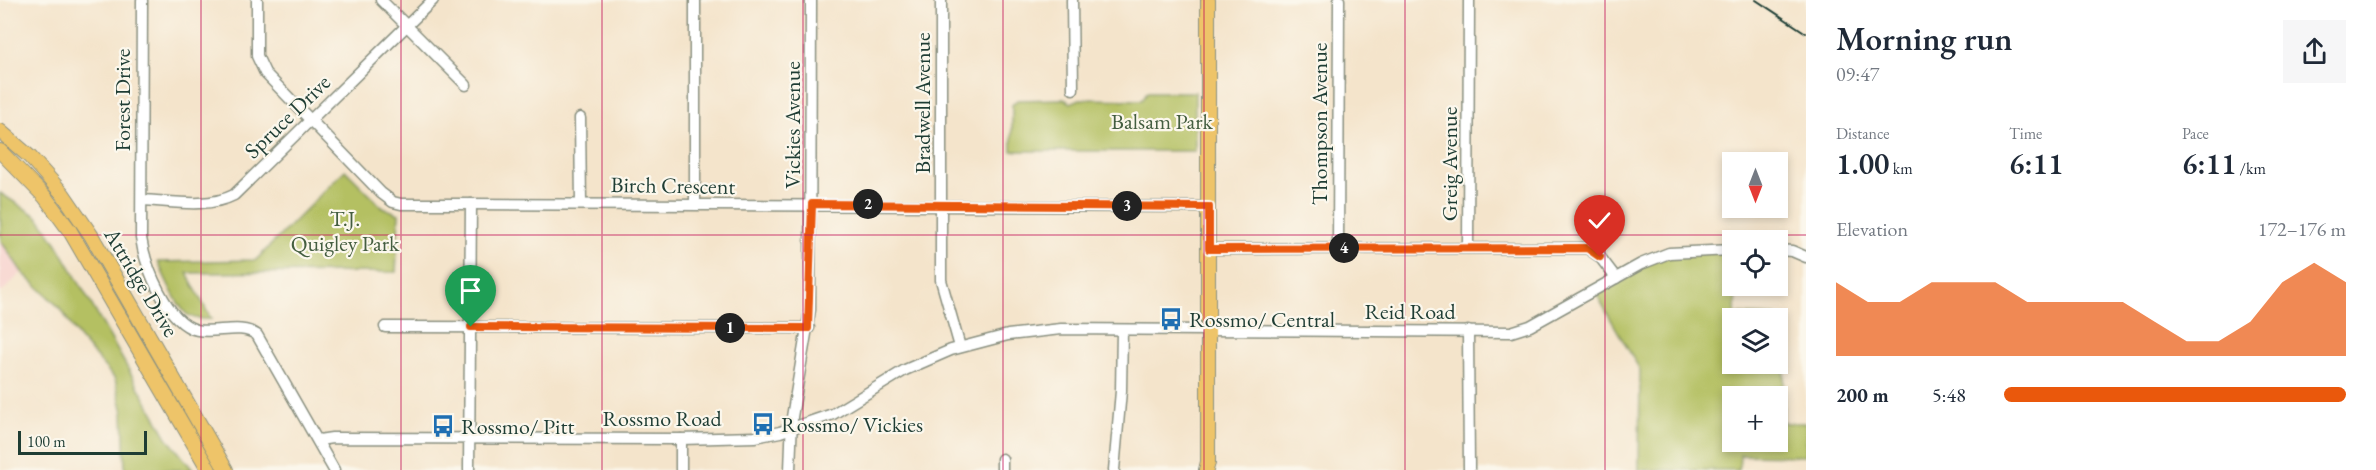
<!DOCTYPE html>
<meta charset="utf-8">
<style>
:root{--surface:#fff;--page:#f6f6f7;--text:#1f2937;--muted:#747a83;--accent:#ea580c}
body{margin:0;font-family:"EB Garamond",serif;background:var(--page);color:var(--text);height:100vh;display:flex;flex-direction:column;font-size:22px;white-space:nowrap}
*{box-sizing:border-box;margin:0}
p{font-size:20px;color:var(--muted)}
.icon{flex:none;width:33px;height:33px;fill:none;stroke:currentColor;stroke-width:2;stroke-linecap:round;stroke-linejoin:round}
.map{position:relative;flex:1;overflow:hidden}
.side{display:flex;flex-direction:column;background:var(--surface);width:570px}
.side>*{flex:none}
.needle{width:39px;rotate:180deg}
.tools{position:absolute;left:1722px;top:152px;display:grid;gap:12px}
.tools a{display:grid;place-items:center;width:66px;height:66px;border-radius:0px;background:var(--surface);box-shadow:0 3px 9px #0003;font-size:30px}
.scale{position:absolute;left:18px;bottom:15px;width:129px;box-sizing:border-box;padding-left:6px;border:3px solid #1f3d34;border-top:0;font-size:16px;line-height:21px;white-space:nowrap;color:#1f3d34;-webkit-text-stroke:4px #fbf7ec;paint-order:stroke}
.pin{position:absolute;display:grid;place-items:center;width:51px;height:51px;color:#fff;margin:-62px -26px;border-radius:50% 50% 50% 0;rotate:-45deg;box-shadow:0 0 6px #0007}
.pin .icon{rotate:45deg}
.km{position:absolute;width:30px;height:30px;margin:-15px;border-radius:50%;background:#222;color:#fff;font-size:16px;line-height:30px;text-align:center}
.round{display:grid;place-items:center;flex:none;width:63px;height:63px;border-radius:0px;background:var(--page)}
.overview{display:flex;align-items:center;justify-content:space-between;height:102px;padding:0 30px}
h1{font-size:33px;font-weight:600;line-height:45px}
.figures{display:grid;grid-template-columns:repeat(3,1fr);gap:9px;height:102px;padding:6px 30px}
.figures div{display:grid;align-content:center}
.figures b{font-size:30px;font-weight:600}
.figures small{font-size:16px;font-weight:400}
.figures p{font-size:16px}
.chart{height:168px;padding:12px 30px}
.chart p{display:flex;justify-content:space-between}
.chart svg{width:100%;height:108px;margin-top:6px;fill:var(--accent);opacity:.7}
ul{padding:0 30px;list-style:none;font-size:20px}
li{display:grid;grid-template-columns:96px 72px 1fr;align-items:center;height:45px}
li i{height:15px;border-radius:8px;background:var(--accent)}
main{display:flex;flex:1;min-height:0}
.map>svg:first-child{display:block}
</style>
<main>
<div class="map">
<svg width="1806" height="470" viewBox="0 0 1806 470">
<rect width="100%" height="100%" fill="#fbf7ec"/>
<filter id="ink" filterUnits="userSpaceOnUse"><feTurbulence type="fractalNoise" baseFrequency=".0167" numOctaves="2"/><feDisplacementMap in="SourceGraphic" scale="12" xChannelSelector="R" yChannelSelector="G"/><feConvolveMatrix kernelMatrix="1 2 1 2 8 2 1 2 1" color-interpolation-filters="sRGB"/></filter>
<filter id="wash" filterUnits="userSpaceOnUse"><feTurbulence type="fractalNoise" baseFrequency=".008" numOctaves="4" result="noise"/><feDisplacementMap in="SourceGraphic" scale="24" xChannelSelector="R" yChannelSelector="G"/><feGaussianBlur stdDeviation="1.35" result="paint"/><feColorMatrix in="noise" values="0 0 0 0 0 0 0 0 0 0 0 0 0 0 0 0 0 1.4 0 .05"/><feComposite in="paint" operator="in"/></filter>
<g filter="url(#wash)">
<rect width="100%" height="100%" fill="#f4e4cb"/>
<polygon fill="#f7d0cc" points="0,240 22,272 0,294"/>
<g fill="#b4c062" stroke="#6a7e4b" stroke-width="1.5" fill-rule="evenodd">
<polygon points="1147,92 1195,92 1195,151 1012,151 1012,105 1017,100 1064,99 1071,103 1080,99 1142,100"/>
<path d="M345,170l37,37 17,7 -3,58 -209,1 24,46c-7,0 -16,1 -23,-4 -10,-6 -25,-42 -30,-53l98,-2z"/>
<polygon points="0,193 38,217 57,244 168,439 193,470 125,470 123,412 115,379 77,335 61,309 22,272 1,241"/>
<path d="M1732,250v35h4l-1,29 40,2 2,2h-45v45h46v-45l7,8 -2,97h23v33l-66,-1 -1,15h-100l1,-100 -46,-80 75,-37zM1732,396h46v45h-46z"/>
</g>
</g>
<g filter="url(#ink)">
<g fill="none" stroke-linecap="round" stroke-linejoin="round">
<g stroke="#8a9080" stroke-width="13">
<g id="minor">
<path d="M142,0l-1,238c4,28 26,85 56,92 19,4 44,-7 60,5l77,135"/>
<polyline points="257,0 257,56 265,73 381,193 393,202 401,204 460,204 1209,207"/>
<polyline points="381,0 466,85"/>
<polyline points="695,0 695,204"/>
<polyline points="941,0 941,280 960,347"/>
<polyline points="1072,0 1073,89"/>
<polyline points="580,118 581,204"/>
<path d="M142,200c29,1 65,9 92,-5l199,-195"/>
<polyline points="1338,248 1339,0"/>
<polyline points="1468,248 1469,0"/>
<polyline points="1209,249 1587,248 1600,257 1616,278"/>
<polyline points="1778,250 1792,251 1806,257"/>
<polyline points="385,327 809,328"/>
<polyline points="1468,331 1469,470"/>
<polyline points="319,440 332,438 681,439 755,437 780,432 833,414 905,370 951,350 1008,335 1061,329 1511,332 1530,326 1641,264 1669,253 1732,250"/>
<polyline points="1002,459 1002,470"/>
<polyline points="469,470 471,204"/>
<polyline points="681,470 681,439"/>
<polyline points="790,470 792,417 810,310 811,0"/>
<polyline points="1114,470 1121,391 1122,330"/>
</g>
</g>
<g stroke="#8a9080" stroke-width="16">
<g id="major">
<polyline points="0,131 30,157 63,194 91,235 226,470"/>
<polyline points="0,151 45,197 70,231 209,470"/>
<polyline points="1206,470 1208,462 1208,0"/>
</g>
</g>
<use href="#minor" stroke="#fff" stroke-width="10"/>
<use href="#major" stroke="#eec469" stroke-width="14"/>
<polyline stroke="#1f3d34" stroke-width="2" points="1756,0 1806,33"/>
</g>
</g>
<g fill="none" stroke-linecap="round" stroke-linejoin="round" filter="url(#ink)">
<g stroke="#fff" stroke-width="12">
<polyline id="route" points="471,327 808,328 812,204 1209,207 1209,249 1587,248 1600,257"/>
</g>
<use href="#route" stroke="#ea580c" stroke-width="8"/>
</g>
<path fill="none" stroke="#c2185b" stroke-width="1.5" stroke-opacity="0.55" d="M201,0v470M401,0v470M602,0v470M803,0v470M1003,0v470M1204,0v470M1405,0v470M1605,0v470M0,235h1806"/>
<defs>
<g id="bus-bare" transform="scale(1.8)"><path d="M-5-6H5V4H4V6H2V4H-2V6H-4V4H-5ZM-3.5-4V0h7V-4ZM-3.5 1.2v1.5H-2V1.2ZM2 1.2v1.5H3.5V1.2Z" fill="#1f6fb2" stroke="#fbf7ec" stroke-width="2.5" paint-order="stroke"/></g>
</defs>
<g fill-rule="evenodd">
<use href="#bus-bare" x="1171" y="319"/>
<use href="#bus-bare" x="763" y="424"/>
<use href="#bus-bare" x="443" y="426"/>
</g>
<g text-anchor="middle" stroke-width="4.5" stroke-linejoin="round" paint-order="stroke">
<g font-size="22" fill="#1f3d34" stroke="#fbf7ec">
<text transform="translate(122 100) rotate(-90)" y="8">Forest Drive</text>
<text transform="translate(922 103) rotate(-90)" y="8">Bradwell Avenue</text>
<text transform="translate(287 116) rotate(-44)" y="8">Spruce Drive</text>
<text transform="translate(1319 124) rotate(-90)" y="8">Thompson Avenue</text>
<text transform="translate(792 125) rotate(-90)" y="8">Vickies Avenue</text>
<text transform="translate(1449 164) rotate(-90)" y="8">Greig Avenue</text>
<text transform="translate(673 185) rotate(1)" y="8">Birch Crescent</text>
<text transform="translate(142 282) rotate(59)" y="8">Attridge Drive</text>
<text x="1410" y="319">Reid Road</text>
<text x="662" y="426">Rossmo Road</text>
</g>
<g font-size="22" fill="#445e40" stroke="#fbf7ec">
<text x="1162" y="129">Balsam Park</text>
<text x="345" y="226">T.J.<tspan x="345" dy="25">Quigley Park</tspan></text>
</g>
<g font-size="22" fill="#1f3d34" stroke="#fbf7ec" text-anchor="start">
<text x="1189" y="327">Rossmo/ Central</text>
<text x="781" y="432">Rossmo/ Vickies</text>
<text x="461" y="434">Rossmo/ Pitt</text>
</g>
</g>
</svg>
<div class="tools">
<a><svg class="needle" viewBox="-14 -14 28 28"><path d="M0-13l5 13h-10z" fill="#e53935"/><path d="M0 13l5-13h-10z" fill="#747a83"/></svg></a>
<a><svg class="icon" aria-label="locate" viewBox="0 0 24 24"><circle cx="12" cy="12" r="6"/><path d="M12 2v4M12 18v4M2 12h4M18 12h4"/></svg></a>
<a><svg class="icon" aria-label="layers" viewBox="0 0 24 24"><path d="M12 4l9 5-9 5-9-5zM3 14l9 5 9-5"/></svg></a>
<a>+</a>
</div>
<div class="scale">100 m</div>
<div class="pin" style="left:471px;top:327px;background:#1e9e55"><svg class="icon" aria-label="arrive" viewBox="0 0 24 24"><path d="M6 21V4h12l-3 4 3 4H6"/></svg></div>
<div class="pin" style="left:1600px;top:257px;background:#d93025"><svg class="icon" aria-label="check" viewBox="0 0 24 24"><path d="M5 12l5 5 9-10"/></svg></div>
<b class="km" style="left:730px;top:328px">1</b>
<b class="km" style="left:868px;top:204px">2</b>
<b class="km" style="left:1127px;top:206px">3</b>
<b class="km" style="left:1344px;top:248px">4</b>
</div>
<section class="side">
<div class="overview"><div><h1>Morning run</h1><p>09:47</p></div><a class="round"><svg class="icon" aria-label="share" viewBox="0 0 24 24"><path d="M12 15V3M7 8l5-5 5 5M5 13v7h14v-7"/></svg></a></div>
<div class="figures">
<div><p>Distance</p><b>1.00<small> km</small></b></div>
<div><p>Time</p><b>6:11</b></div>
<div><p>Pace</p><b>6:11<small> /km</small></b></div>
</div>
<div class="chart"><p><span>Elevation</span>172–176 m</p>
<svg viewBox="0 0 160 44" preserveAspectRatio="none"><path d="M0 44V14L10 22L20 22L30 14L40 14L50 14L60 22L70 22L80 22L90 22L100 30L110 38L120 38L130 30L140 14L150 6L160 14V44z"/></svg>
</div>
<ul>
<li><b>200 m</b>5:48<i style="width:100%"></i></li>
</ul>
</section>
</main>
